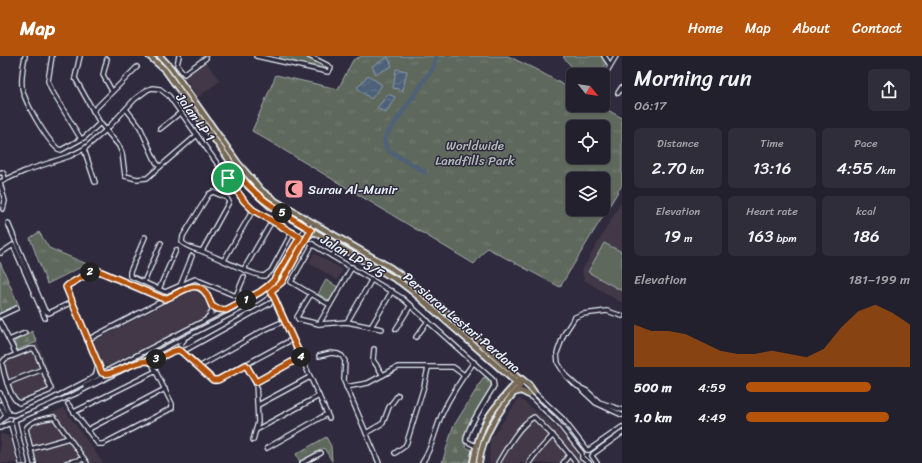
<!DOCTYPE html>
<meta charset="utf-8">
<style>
:root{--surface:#23202e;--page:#2f2d3a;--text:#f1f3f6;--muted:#a3a3aa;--line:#403e4a;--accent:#b45309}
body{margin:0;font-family:Sriracha,sans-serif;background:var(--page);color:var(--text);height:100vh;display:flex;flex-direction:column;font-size:15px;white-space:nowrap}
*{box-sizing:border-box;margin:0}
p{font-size:13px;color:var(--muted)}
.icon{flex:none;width:22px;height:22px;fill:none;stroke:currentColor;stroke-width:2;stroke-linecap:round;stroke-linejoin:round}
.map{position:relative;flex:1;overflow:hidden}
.side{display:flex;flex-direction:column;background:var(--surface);width:300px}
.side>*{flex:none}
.needle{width:26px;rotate:120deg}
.buttons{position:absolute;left:566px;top:12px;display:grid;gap:8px}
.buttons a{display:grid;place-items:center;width:44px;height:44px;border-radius:6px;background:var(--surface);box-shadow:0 1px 3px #0004,0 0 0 1px var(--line);font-size:20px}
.pin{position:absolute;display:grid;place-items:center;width:34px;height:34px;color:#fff;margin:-17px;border:2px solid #fff;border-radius:50%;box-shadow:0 1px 4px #0007}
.km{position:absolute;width:20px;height:20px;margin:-10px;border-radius:50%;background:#222;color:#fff;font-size:11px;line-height:20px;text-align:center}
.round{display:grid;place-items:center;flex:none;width:42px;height:42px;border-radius:6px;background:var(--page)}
.summary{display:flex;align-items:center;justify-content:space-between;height:68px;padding:0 12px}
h1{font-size:22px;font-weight:600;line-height:30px}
.figures{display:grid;grid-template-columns:repeat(3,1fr);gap:6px;height:68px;padding:4px 12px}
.figures div{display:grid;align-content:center;border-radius:6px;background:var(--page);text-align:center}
.figures b{font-size:17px;font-weight:600}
.figures small{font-size:11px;font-weight:400}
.figures p{font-size:11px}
.chart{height:112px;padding:8px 12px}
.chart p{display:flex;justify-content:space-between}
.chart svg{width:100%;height:72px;margin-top:4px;fill:var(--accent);opacity:.7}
ul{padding:0 12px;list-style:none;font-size:13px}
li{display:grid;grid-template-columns:64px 48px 1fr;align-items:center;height:30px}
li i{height:10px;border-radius:5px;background:var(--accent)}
header{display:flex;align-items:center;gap:24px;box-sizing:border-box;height:56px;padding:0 20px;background:var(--accent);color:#fff}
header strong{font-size:19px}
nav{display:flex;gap:22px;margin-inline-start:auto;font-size:14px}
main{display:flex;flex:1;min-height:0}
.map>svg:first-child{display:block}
</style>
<header>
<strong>Map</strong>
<nav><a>Home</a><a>Map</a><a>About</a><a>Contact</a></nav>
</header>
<main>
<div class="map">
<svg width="622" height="407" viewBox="0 0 622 407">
<defs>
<pattern id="grass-tufts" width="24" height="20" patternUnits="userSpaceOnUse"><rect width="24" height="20" fill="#5e675b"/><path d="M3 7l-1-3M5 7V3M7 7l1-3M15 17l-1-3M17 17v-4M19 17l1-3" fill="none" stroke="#757d73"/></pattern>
<pattern id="forest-firs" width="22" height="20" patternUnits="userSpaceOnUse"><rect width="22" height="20" fill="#5e675b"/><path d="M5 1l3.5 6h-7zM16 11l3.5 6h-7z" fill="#757d73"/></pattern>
<pattern id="water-waves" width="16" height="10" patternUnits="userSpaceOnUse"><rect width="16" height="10" fill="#4e6279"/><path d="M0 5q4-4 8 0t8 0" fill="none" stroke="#68798d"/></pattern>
</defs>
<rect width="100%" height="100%" fill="#2f2a3d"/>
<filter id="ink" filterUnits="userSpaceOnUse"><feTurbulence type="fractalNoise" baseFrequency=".025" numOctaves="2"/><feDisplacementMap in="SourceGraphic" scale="8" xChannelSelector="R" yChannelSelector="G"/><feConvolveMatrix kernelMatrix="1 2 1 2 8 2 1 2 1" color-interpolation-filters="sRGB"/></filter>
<g filter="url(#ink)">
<g fill="#423946">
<polygon points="206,6 220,25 198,41 184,21"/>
<polygon points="622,145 622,247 584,224 582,214"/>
<polygon points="314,197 343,214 337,224 309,207"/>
<polygon points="192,234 199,235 209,253 208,259 109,310 102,308 93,287 94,285"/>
<polygon points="38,287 56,335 18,350 10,345 0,311 0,302"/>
<polygon points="519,342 549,365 572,388 584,407 489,407 490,384"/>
<polygon points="64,352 103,407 32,407 23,368"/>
<polygon points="3,378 10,381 17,407 0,407 0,379"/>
</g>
<g fill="url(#grass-tufts)" stroke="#a3acaa" fill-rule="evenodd">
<polygon points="280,0 305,0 328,12 324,14 279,3"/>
<path d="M362,0h146l27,13 38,21v15h26l23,13v67l-62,102 -73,-39 -13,16 -222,-133 24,-56 62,14 15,-29zM573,71h30v30h-30zM573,123h30v30h-30z"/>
<polygon points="565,0 602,0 606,7 599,19 579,19 563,1"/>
<polygon points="39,176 49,192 87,208 47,228 30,182"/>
<polygon points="326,381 331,390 332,405 324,392 300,406 296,398"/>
</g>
<g fill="url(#forest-firs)" stroke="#a3acaa">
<polygon points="0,206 19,250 0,258"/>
<polygon points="32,275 37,286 17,294 14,286"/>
<polygon points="484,321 491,327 491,334 463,383 466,391 472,394 469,407 442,407 453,371"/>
</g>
<g fill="#5e675b" stroke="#a3acaa">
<polygon points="604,187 622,196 622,235 588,216"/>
<polygon points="326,224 338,231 330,245 318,238"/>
</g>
<g fill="url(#water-waves)" stroke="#8c9bac">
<polygon points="388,1 392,10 376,18 372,10"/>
<polygon points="396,13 407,15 403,34 393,32"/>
<polygon points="368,19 382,29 371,43 357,32"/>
<polygon points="388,38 395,41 386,57 377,52"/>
</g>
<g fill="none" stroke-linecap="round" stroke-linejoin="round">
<path stroke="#4e6279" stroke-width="4.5" d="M425,116l-36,-21c-5,-5 -5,-11 -2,-17l46,-66 3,-12"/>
<g stroke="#e8f1f8" stroke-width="6">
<g id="minor">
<path d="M25,0c-2,10 -4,21 -3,31 2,15 25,53 36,62l3,1 24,-13 15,-14"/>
<polyline points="52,0 48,25 52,35 81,83"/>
<polyline points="80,0 75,22 100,67 119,90 122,97 125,120 137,123 147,122 197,79"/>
<polyline points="179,0 177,9 184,18 206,2"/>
<polyline points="256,0 328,16 331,12 329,10 309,0"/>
<polyline points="604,0 610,9"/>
<polyline points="107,3 103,19 112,35"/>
<polyline points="603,22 616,0"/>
<polyline points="618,37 622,31"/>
<polyline points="126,53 140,71 156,106 160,111"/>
<polyline points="93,55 137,11"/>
<polyline points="160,73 180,57"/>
<polyline points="84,93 95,126"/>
<polyline points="0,117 2,116 4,118 5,124"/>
<polyline points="228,122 237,115"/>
<polyline points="0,126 25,115 70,100 84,93 106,74 135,43 147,34 152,32 160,33 169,40 244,145 253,154 300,181"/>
<polyline points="0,127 5,145 3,153"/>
<polyline points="8,167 45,255 49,257 72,246"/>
<polyline points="145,181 130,216 130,220 165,236 195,223 236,240 244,221"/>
<path d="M305,184l97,58 91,82 1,6c-6,11 -29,44 -28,55l10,5"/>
<polyline points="313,188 291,226 330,249"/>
<path d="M202,195l27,-49 -2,-4 -14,-6 -4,2 -26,42 -1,6c4,5 13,7 19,9 14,5 52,25 63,25l7,-5 21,-39"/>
<polyline points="1,197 13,189 45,262"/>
<polyline points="332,200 339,190"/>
<polyline points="224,204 253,154"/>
<polyline points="244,213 272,165"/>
<polyline points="144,226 161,187"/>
<polyline points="180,230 192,200"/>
<polyline points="159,233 176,194"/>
<polyline points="271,235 329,362"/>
<polyline points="311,238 297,261 298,263 319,268 347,266 371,271 392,235"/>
<polyline points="212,250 218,253 224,254"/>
<polyline points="0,260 17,252"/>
<polyline points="622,260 607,255 583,258 575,261 564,278 557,297 558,307 563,315 566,320 577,330 587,335 599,346 622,354"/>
<polyline points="0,266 16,298"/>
<polyline points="347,266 372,223"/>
<polyline points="319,268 352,211"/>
<polyline points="371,271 382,273"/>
<polyline points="396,273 411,249"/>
<polyline points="416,281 428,265"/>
<polyline points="9,284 25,277"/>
<path d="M87,284l104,-54c14,1 21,13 21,26l-5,6"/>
<path d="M30,293h4l2,3 15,37 -2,2 -30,12c-9,-5 -15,-30 -17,-40l3,-4z"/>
<polyline points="374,293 373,304 383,319"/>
<polyline points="181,294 215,325 293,283"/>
<polyline points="181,294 180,289 184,284"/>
<polyline points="182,296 276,244"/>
<polyline points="319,300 331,297 338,298 342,300 345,305 344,325 379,407"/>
<polyline points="141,306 145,305 151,306 176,294 181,294"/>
<polyline points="246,309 256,326 258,366 253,384"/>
<polyline points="199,311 264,274 284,265"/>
<polyline points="102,317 67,233 67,230 94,214 97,214 162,242 166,243"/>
<polyline points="93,322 96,318 98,309"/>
<polyline points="256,326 301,301"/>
<polyline points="523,326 563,363 587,394"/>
<polyline points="7,327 43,313"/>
<polyline points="85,330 101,322 102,317"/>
<polyline points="520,330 558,367 582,397 582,402 589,407"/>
<polyline points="346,331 368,327 398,311 453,311 464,319"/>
<polyline points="582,334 596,347 622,359"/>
<polyline points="0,337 9,358"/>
<polyline points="0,348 6,359"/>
<polyline points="68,348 98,388 103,388 172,352 172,348 151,306"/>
<polyline points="258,349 310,321"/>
<polyline points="74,356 156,315"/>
<polyline points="15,364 75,338 256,245 277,231 282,226 314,168"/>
<polyline points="15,365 25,407"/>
<polyline points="0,366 8,358 14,359 48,345 260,236 274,224 310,165"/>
<polyline points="11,369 21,407"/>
<polyline points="0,372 8,368 12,368"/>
<polyline points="87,374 165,333"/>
<polyline points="256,374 319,340"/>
<polyline points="366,377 383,367 389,351 398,339"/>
<polyline points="267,392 327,358"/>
<polyline points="31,393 69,382"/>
<polyline points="589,394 622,371"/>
<polyline points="395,397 405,390 407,386 424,330 428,312"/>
<polyline points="593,398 622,377"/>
<polyline points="592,400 597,407"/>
<path d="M34,407l-8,-34c4,-9 19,-10 28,-12l33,46"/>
<polyline points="66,407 84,403"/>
<polyline points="302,407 321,397"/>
<path d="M422,407c10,-14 13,-33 20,-49 8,-18 20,-36 32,-52"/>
<path d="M498,407c8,-14 22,-39 36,-46l27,27 15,19"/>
<polyline points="529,407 534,400 553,379"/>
<polyline points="563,407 570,398"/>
</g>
</g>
<g stroke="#e8f1f8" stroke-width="8">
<g id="major">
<polyline points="149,0 165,14 247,129 270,150 400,226 413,236 520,330"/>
<path d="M160,0l11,12 67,95 24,28 15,11 114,66c48,33 88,76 132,114 -21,24 -40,50 -44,81"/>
<polyline points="307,180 314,176"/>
<polyline points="522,323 529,329 534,336"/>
<polyline points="514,337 521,335 529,339"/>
<path d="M473,407c7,-42 18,-52 45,-82"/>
</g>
</g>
<use href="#minor" stroke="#2f2a3d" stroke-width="3.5"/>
<use href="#major" stroke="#776954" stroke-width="4.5"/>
</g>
</g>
<g fill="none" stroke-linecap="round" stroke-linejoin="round" filter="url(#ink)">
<g stroke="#fff" stroke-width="8">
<path id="route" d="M237,116c21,29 44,39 74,58l-29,52 -11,9 30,66 -45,25 -10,-17 -28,15h-5l-31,-28 -4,-2 -7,2 -19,10c-16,-5 -40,16 -50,11l-36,-86 2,-2 26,-15 5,1 65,28c12,-2 30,-22 41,-7 3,4 5,10 7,14l6,3 8,1 34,-18 8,-6 6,-6 26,-43 -47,-27 -9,-9 -16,-23z"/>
</g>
<use href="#route" stroke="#b45309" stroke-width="5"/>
</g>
<defs>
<g id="mosque-square" transform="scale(1)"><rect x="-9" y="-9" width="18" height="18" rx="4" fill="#ff9aa2" stroke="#2f2a3d"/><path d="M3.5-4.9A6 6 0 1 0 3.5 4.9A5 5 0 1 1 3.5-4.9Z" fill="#111"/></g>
</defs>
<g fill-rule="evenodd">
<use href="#mosque-square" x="294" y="133"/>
</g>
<g text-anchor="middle" stroke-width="3" stroke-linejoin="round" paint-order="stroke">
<g font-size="13" fill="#e8f1f8" stroke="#2f2a3d">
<text transform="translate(196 61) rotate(54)" y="5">Jalan LP 1</text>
<text transform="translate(353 200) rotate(31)" y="5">Jalan LP 3/5</text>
<text transform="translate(462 266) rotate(40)" y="5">Persiaran Lestari Perdana</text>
</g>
<g font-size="13" fill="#b1bab9" stroke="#2f2a3d">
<text x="475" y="94">Worldwide<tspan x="475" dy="15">Landfills Park</tspan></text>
</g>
<g font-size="13" fill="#e8f1f8" stroke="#2f2a3d" text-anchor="start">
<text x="308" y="138">Surau Al-Munir</text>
</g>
</g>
</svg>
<div class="buttons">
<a><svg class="needle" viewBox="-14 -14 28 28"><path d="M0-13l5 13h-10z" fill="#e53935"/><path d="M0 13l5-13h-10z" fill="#a3a3aa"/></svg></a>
<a><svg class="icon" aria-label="locate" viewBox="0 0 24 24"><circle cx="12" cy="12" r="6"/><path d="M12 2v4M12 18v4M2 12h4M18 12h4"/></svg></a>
<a><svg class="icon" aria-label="layers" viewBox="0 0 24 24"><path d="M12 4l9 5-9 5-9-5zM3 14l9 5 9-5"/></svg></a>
</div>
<div class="pin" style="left:228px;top:122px;background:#1e9e55"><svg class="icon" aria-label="arrive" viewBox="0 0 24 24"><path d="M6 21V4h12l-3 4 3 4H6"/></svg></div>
<b class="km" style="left:246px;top:244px">1</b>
<b class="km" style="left:90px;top:216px">2</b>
<b class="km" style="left:156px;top:303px">3</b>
<b class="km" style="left:301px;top:301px">4</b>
<b class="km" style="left:282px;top:157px">5</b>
</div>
<section class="side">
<div class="summary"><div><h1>Morning run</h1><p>06:17</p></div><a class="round"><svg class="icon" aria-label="share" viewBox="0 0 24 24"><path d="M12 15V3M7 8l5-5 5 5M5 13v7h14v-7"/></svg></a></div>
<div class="figures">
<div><p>Distance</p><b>2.70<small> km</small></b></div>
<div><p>Time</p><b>13:16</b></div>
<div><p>Pace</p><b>4:55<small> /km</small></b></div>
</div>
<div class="figures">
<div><p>Elevation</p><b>19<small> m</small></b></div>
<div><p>Heart rate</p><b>163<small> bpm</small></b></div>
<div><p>kcal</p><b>186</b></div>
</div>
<div class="chart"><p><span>Elevation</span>181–199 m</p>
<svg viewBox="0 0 160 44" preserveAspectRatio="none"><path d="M0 44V18L10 22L20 22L30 24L40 29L50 34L60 36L70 36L80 34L90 36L100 38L110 33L120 20L130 10L140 6L150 11L160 18V44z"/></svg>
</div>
<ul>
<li><b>500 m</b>4:59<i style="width:76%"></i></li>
<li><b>1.0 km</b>4:49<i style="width:87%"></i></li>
</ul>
</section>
</main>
